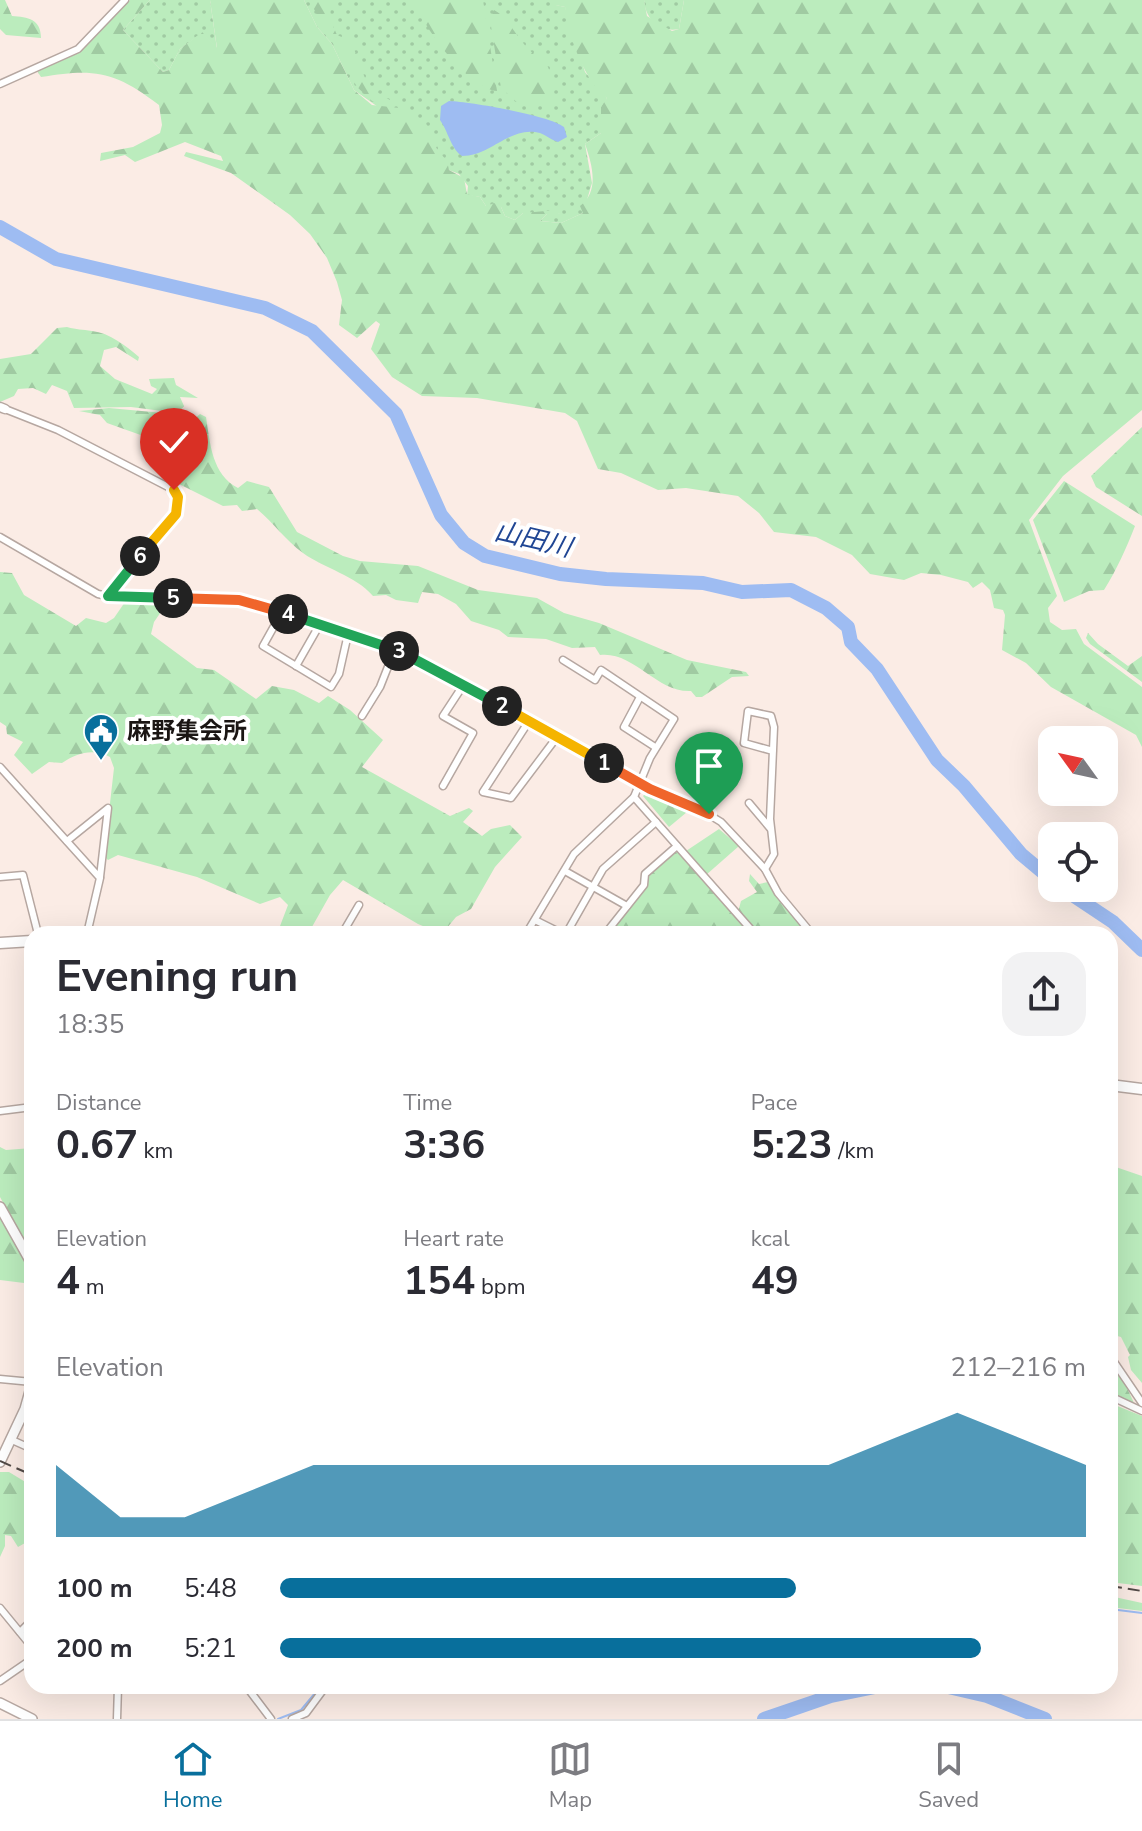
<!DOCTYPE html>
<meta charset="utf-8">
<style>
:root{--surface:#fff;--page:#f2f2f3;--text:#2b2b33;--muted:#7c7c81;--line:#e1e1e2;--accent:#086f9c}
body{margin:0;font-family:"Nunito Sans","Noto Sans JP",sans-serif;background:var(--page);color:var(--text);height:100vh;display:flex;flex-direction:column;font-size:30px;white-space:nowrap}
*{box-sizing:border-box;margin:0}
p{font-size:26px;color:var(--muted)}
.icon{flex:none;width:44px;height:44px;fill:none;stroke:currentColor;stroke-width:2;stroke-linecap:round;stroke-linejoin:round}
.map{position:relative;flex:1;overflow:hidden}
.side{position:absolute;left:24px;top:926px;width:1094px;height:768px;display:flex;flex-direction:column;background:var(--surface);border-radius:24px;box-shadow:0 8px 32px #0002}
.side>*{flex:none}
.needle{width:52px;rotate:303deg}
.fabs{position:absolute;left:1038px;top:726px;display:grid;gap:16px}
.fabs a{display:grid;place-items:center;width:80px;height:80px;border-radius:16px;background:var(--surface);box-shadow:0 8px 32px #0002;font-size:40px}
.pin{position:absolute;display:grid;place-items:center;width:68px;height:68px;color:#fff;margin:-82px -34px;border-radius:50% 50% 50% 0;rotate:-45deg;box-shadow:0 0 8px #0007}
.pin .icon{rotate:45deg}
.km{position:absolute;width:40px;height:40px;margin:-20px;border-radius:50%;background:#222;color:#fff;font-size:22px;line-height:40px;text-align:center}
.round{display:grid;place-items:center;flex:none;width:84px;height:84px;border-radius:24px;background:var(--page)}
.headline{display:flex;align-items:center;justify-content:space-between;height:136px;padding:0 32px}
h1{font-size:44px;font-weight:700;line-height:60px}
.metrics{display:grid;grid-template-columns:repeat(3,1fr);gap:12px;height:136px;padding:8px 32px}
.metrics div{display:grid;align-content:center}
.metrics b{font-size:40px;font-weight:700}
.metrics small{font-size:22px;font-weight:400}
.metrics p{font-size:22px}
.chart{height:224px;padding:16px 32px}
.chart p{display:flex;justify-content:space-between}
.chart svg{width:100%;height:144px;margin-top:8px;fill:var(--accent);opacity:.7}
ul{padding:0 32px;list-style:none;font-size:26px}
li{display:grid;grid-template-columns:128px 96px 1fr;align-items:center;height:60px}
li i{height:20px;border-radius:10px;background:var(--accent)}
.dock{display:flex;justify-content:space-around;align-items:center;height:112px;border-top:2px solid var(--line);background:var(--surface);font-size:22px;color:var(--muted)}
.dock a{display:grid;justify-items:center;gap:4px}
.dock .selected{color:var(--accent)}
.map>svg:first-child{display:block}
</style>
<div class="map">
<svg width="1142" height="1719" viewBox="0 0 1142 1719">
<defs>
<pattern id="grass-dots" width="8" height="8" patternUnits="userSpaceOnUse" patternTransform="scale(2)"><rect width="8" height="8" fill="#bbecbd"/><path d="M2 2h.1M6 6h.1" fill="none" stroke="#a0caa2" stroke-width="1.8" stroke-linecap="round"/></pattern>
<pattern id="forest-firs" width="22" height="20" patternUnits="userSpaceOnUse" patternTransform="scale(2)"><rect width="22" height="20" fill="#bbecbd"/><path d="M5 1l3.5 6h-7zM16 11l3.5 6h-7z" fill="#a0caa2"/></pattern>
</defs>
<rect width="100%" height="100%" fill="#fbece5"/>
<g fill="url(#grass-dots)">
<polygon points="150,0 210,0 217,49 202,33 180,49 169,70 163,72 123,30"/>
<polygon points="304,0 555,0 556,5 565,7 585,72 607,98 601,113 601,133 585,144 592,183 583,213 561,223 540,221 547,214 561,214 523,213 515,220 505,216 501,207 486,206 480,197 467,195 468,186 459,174 449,170 436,148 354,90 332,44 317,27"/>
<path d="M644,0h40l-5,29c-19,4 -34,-10 -35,-29z"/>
</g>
<g fill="url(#forest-firs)">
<path d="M0,0h5l7,16c16,1 29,3 29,22l-35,-3 -6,-6z"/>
<path d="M130,0h20l-27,30 40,42 6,-2 11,-21 22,-17 15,16 -7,-48h94l13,27 15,17 22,46 18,15 36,4 18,15 13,18 -3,6 11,13 2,9 15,8 3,16 13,3 6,9 9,-3 6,4 4,9 10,4 8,-7 34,-3 2,7 -12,-3 -7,7 21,2 22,-10 -3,-7c20,-15 12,-42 5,-62l16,-11v-26l6,-9c-20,-13 -40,-63 -42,-91l-10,-2v-5h89l3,16 25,15 7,-2 5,-29h458v410l-79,66 -34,44 28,76 -9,12 2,14 12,8 14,-1 8,15 58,43v60l-6,-12 -85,-48 -25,-24 -24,-13 3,-35 -2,-5 -9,-2 -4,-18 -8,-8 -9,6 -5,-6 -27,-7 -20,-2 -17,7 -34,-6 -18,-19 -36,-18 -42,-5 -15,-19 -21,-17 -52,-8 -28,2 -37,-17 -23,-4 -21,-48 -12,-8 -88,-15 -55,-2 -30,-19 -21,-28 9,-25 -4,-3 -19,17 -18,-13 3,-25 -5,-18 -10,-24 -17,-24 -20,-19 -59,-42 -47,-17 2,-4 37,9 -2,-5 -36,-14 -50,20 -10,-7 -25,6 1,-8 32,-6 27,-14 2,-8 -3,-20c-44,-34 -65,-37 -118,-28l-4,-6 44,-21z"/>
<path d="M309,0h22l-1,19 7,16 12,5c20,34 6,43 47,63l-24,-2 -15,-14z"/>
<path d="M415,0h68l14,91c-28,-2 -75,-63 -82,-91z"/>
<path d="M494,10c17,8 31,47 50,48l10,23 -3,24h-31l-19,-17 -11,-68z"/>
<path d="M67,327c10,3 15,2 25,4 18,2 34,15 47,26l-1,4 -22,-14 -12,3 -4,16 15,13 37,15 5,-5 -6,-3 -2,-7 25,-1 2,7 22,13 -18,-1 4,9 -6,7 -47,-6 -57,1 -7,-17 -15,-6 -6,9 -13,-6 -15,1 -4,7 -14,6v-43l31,-5 26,-26z"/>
<path d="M109,408l76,7 6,7 9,-8 6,3c4,26 6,58 32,71l9,-7 22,6 28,45 46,24 17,5 58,5 60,24 59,8 27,15 35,10 88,37 59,12 3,4 -17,1 -30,20h-6l-5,-6c-34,2 -57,-40 -91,-36l-5,-8 -23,1 -26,-9 -38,-2 -9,-7 -28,-9 -15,-17 -18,-10 -16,-2 -4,11 -22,-3 -10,-5 -13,1c-18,-21 -48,-27 -70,-43 -18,-13 -29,-30 -46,-44l-15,2 -5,-6 -14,1 -56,-28 -6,-13 2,-15 -14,-12 -42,-15 -7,-8 -21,-4z"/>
<polygon points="1142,427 1142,516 1096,487 1091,476"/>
<path d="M1064,481l71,45c-9,23 -18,43 -31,64l-15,1 -25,11 -31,-82z"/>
<path d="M0,572l12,1 12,22 52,31 10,-8 20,5 8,-5 11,-16h36l2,7 -9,13 -3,12 46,34 17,2 42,29 16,-13 22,4 25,13 9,-7 22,14 33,30 -21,27 88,49 19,-8 4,3 -10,11 19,14 9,-7 19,-4 12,12 -27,30 -24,42 -15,8 -14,17 -24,-10 -75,-44 -13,15 -22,39h-31l11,-29 -8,-8 -20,7 -63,-27 -79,-22 -10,5 -4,-4 10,-88 -4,-11c-17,-9 -33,-4 -48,6l-13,-1 -17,12 -18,-19 9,-13 -16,-8 -1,-8 -6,-4z"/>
<polygon points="1088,633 1098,644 1128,666 1142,656 1142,682 1090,644 1086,638"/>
<polygon points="647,792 687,806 687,812 669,827 643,796"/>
<polygon points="719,829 739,846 706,875 686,851"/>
<polygon points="678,848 752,934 608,934 648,874"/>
<polygon points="750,874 759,884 768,882 807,934 758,934 738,912 741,901 757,892 749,881"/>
<polygon points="0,1147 6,1150 32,1148 32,1256 0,1197"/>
<polygon points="1110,1165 1142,1176 1142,1383 1131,1370 1128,1357 1130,1355 1121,1337 1110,1334"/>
<polygon points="0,1212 32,1270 32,1284 0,1280"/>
<polygon points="1110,1371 1121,1375 1134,1403 1110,1393"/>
<polygon points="1110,1403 1142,1416 1142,1586 1110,1582"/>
<polygon points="0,1472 9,1472 32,1486 32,1539 18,1547 11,1536 5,1535 5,1546 0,1557"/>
<polygon points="1110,1596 1142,1603 1142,1611 1110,1607"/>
</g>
<path fill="#9ebcf2" d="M449,101c22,1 100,14 115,26l3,10 -9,5c-7,-2 -12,-7 -18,-9 -30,-8 -48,23 -78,23 -11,-7 -14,-25 -22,-36l1,-14z"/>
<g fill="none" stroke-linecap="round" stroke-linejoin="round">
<g stroke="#9ebcf2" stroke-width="2">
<polyline points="1110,1609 1142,1613"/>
<polyline points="278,1719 301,1710 321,1686"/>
</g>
<g stroke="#9ebcf2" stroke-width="14">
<polyline points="0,227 56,259 265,308 312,331 396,414 441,515 464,543 485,556 560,574 606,579 703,583 742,592 791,590 826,608 848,627 851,642 877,669 937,760 964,786 1021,854 1052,880"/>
<polyline points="1062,888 1113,922 1142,950"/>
<polyline points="944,1686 987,1696 1045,1719"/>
<polyline points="764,1719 831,1696 880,1686"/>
</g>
<g stroke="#b6a7a1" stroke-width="9">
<g id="minor">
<polyline points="0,84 78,49 125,0"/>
<polyline points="5,409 58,430 174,490 178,497 176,514 108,596"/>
<polyline points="0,537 98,594 116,598 247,601 413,656 650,789 693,805 721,822 765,869 778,893 812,934"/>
<polyline points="282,612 263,646 331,687 339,674 348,634"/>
<polyline points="563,660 595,680 601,670 674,719 650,758 634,797 755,934"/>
<polyline points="296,666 320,624"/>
<polyline points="640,697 624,727 655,747"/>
<polyline points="362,716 380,687 395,649"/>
<polyline points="529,721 483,792 511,798 557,737"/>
<polyline points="0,767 100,878 87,934"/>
<polyline points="443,786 473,733 443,716 464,684"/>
<polyline points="749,803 770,828"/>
<polyline points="67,841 108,808 100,877"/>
<polyline points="765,869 774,854 770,819 774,727 771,716 748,711 744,743 773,751"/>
<polyline points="565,871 627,906"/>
<polyline points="0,877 23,875 38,934"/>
<polyline points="535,920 563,934"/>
<polyline points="342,934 359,905"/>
<polyline points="526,934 574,854 634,797"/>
<polyline points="566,934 603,869 656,822"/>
<polyline points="605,934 644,885 645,874 677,846"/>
<polyline points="0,1111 32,1107"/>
<polyline points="1110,1356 1142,1403"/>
<polyline points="0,1379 32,1382"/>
<polyline points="1110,1396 1142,1411"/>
<polyline points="12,1440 32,1449"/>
<polyline points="0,1608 32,1647"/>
<polyline points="20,1632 32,1620"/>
<polyline points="0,1681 32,1659"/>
<polyline points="246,1686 271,1719"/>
<polyline points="117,1719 118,1686"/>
<polyline points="292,1719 306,1713 326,1686"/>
</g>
</g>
<g stroke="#b6a7a1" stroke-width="11">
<polyline id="tertiary" points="0,407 5,409"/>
</g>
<g stroke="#b6a7a1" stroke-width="12">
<g id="secondary">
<polyline points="0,1207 32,1264"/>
<polyline points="0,1462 25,1409 32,1384"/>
<polyline points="0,1703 32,1719"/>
</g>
</g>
<g stroke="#b6a7a1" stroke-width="13">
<g id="primary">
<polyline points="0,943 32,941"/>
<polyline points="1110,1085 1142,1089"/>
</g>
</g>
<use href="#minor" stroke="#fff" stroke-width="6"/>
<use href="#tertiary" stroke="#fff" stroke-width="8"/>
<use href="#secondary" stroke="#fff" stroke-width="9"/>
<use href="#primary" stroke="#fff" stroke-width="10"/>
<g stroke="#524a47" stroke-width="2" stroke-dasharray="12 6" stroke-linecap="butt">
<polyline points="0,1461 32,1475"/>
<polyline points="1110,1586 1142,1591"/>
</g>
</g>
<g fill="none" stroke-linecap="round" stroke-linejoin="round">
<g stroke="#fff" stroke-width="16">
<polyline id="split-1" points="604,763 650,789 709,814"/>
</g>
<g stroke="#fff" stroke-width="16">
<polyline id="split-2" points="502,706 604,763"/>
</g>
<g stroke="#fff" stroke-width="16">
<polyline id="split-3" points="399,651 502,706"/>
</g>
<g stroke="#fff" stroke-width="16">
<polyline id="split-4" points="288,614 399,651"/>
</g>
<g stroke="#fff" stroke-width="16">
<polyline id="split-5" points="173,598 239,600 288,614"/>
</g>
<g stroke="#fff" stroke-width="16">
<polyline id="split-6" points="140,556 108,596 173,598"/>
</g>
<g stroke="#fff" stroke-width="16">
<polyline id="split-7" points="140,556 176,514 178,497 174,490"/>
</g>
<use href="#split-1" stroke="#f0652b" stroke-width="10"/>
<use href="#split-2" stroke="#f5b400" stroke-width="10"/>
<use href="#split-3" stroke="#22a559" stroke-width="10"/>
<use href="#split-4" stroke="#22a559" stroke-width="10"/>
<use href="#split-5" stroke="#f0652b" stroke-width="10"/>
<use href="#split-6" stroke="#22a559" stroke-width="10"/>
<use href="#split-7" stroke="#f5b400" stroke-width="10"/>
</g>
<defs>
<g id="civic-pin" transform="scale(1.8)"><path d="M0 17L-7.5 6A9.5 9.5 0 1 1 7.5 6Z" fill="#086f9c" stroke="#fff"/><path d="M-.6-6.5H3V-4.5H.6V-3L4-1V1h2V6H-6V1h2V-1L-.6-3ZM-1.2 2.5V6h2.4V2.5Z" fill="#fff"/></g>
</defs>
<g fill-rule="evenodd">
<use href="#civic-pin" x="101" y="731"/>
</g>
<g text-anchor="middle" stroke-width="8" stroke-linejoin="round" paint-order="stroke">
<g font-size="24" font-weight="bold" fill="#1a1513" stroke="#fff" text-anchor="start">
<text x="127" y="739">麻野集会所</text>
</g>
<g font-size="26" font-style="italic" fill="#204694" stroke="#fff">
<text transform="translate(533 539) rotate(13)" y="9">山田川</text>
</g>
</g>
</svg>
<div class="fabs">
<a><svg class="needle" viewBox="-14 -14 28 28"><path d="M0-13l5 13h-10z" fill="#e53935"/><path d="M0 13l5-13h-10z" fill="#7c7c81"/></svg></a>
<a><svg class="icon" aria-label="locate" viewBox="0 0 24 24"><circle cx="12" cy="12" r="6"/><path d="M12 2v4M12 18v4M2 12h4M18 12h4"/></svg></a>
</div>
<div class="pin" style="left:709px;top:814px;background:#1e9e55"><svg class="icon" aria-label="arrive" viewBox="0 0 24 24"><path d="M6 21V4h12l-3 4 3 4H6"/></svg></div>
<div class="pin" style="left:174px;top:490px;background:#d93025"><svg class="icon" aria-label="check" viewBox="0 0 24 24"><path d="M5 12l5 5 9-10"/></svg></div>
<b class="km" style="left:604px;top:763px">1</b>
<b class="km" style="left:502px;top:706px">2</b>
<b class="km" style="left:399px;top:651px">3</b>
<b class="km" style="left:288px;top:614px">4</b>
<b class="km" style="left:173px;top:598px">5</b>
<b class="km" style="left:140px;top:556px">6</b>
<section class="side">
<div class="headline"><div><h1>Evening run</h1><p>18:35</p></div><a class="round"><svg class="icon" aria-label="share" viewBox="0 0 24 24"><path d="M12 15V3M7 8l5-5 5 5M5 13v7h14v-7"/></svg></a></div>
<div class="metrics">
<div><p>Distance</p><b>0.67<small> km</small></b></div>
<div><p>Time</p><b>3:36</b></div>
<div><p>Pace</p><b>5:23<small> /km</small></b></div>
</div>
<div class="metrics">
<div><p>Elevation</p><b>4<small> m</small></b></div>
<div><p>Heart rate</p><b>154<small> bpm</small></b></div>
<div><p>kcal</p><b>49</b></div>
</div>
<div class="chart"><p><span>Elevation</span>212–216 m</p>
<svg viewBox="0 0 160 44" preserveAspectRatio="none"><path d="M0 44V22L10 38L20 38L30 30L40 22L50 22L60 22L70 22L80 22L90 22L100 22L110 22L120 22L130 14L140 6L150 14L160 22V44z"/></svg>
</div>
<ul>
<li><b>100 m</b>5:48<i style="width:64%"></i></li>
<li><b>200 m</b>5:21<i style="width:87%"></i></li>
</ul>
</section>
</div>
<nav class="dock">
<a class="selected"><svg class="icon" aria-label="home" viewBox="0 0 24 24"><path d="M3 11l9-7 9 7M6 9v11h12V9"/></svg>Home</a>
<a><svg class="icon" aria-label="map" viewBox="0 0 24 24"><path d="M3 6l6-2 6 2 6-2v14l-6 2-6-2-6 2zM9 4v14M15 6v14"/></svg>Map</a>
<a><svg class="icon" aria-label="saved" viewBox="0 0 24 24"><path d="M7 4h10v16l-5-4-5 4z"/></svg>Saved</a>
</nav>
